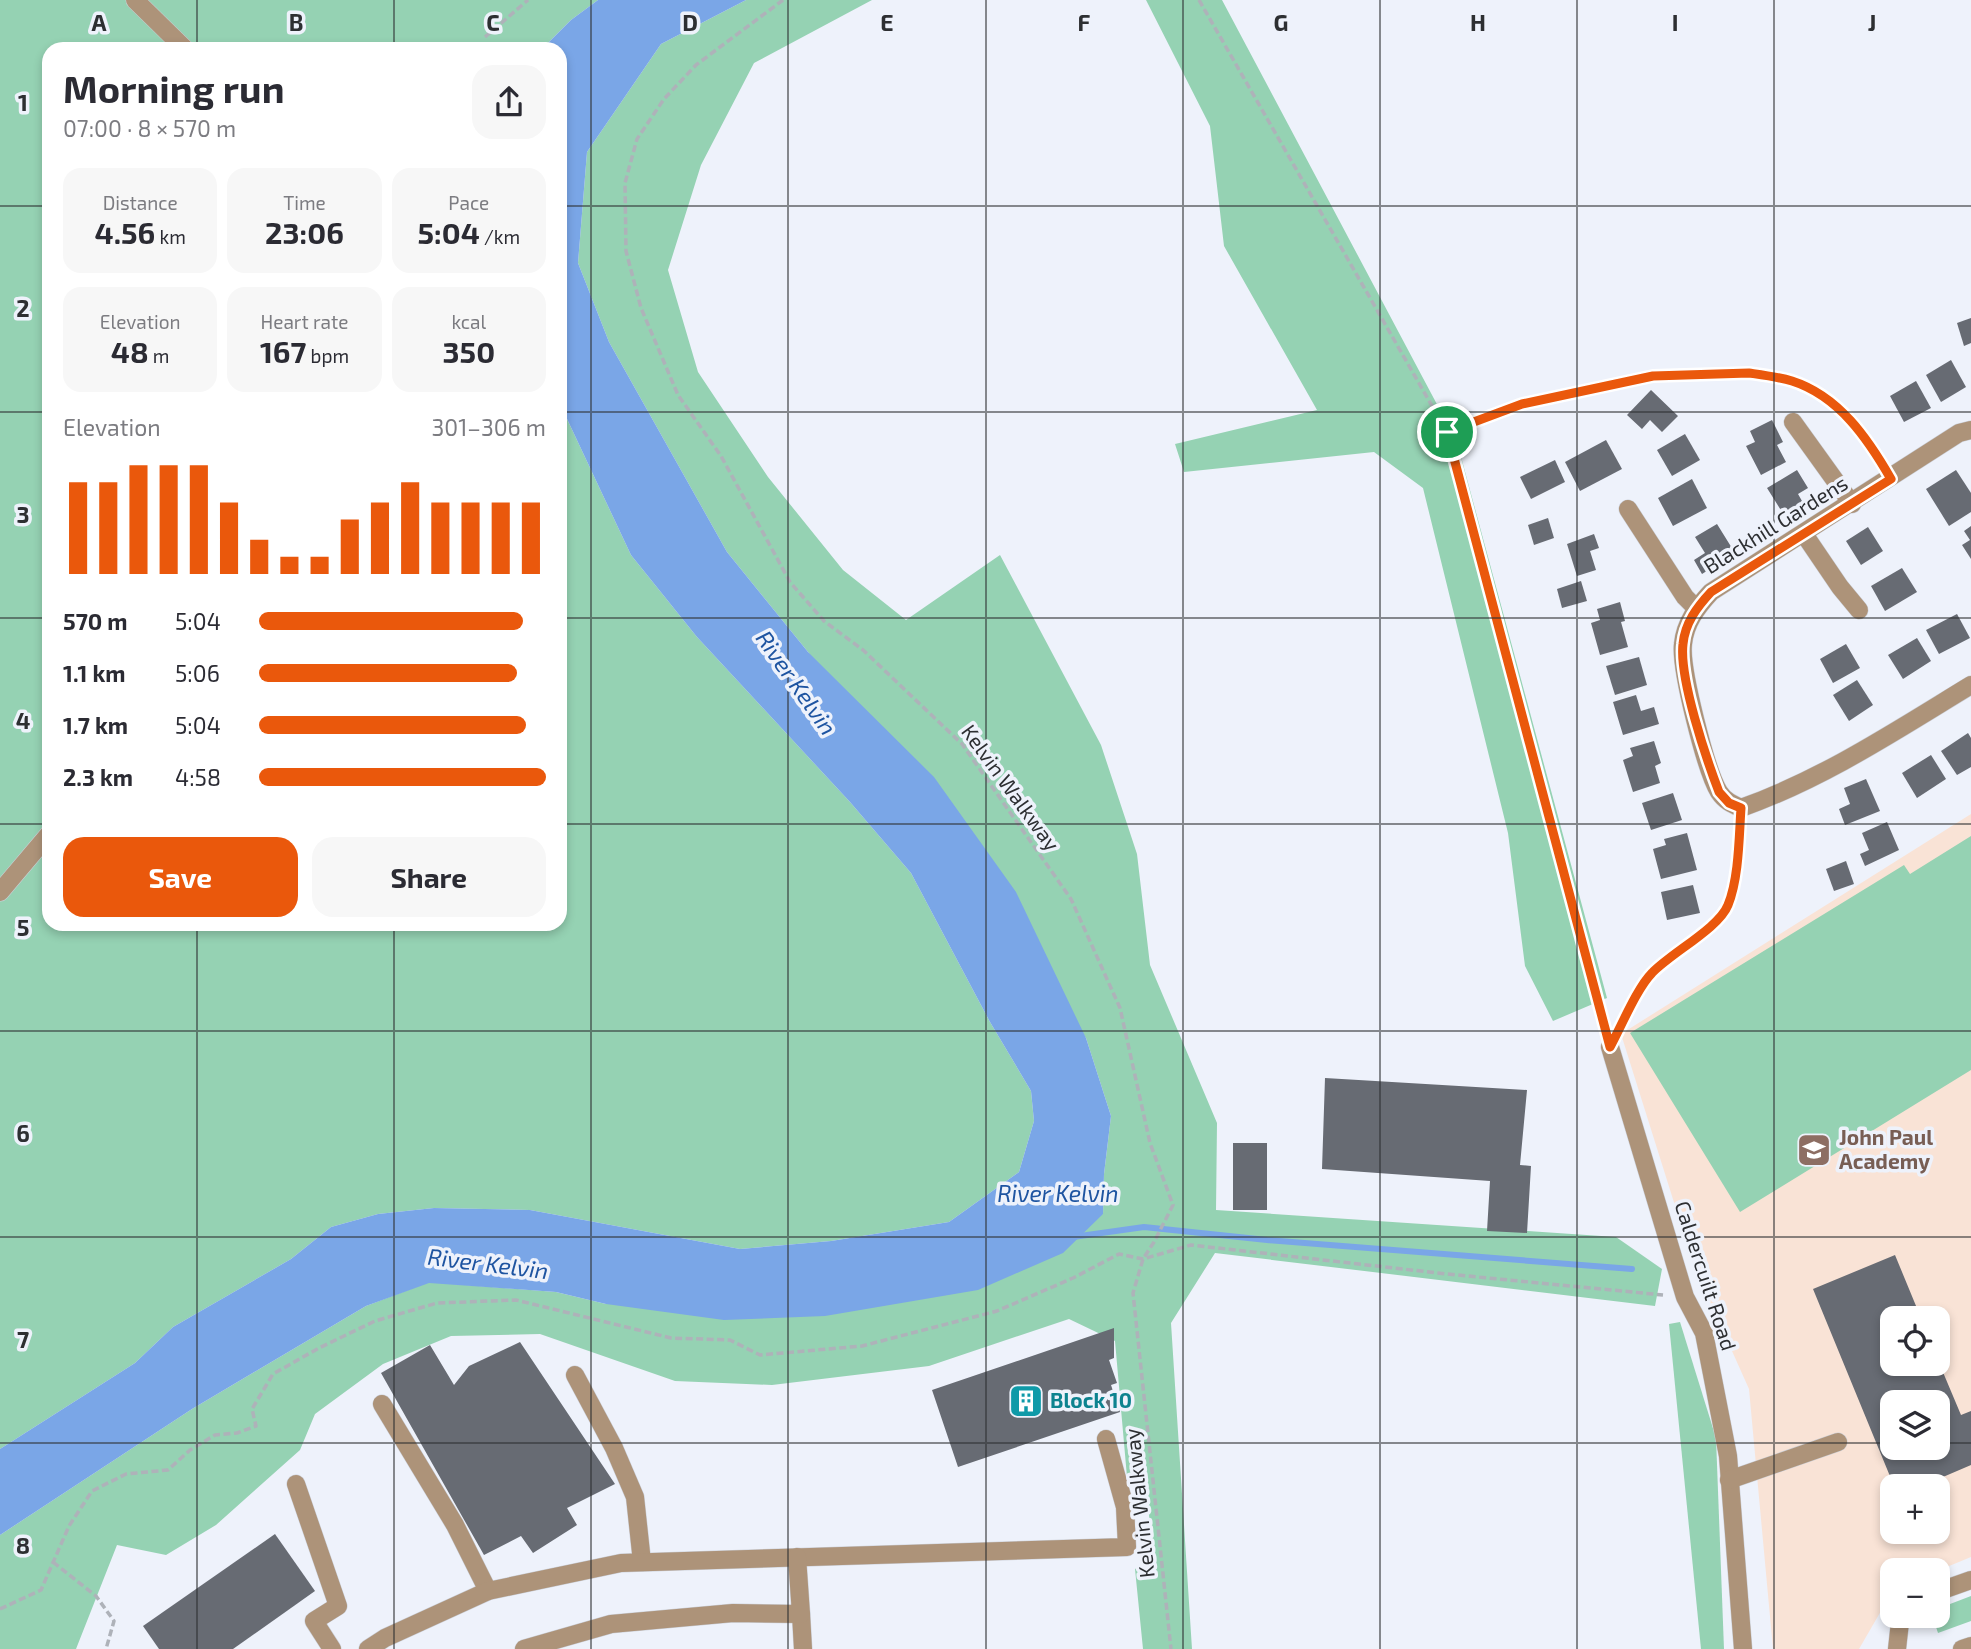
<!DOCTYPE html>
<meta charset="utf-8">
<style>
:root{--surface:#fff;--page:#f7f7f7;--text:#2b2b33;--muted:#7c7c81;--accent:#ea580c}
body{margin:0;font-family:"Exo 2",sans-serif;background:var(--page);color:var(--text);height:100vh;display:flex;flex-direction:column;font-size:26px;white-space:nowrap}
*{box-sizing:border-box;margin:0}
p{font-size:23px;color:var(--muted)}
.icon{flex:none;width:38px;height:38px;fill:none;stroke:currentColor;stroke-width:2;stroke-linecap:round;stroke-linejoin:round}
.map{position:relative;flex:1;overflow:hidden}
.details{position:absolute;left:42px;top:42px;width:525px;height:889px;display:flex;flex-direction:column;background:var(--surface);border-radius:21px;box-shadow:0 4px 10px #0003}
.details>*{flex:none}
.tools{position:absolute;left:1880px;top:1306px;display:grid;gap:14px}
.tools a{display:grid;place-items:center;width:70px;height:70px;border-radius:14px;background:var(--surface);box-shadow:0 4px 10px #0003;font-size:35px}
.pin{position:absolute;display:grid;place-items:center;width:60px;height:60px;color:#fff;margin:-30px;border:4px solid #fff;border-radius:50%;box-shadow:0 2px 7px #0007}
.round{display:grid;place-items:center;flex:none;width:74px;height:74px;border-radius:21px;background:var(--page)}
.headline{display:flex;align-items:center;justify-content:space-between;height:119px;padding:0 21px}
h1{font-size:38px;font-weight:700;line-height:52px}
.metrics{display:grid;grid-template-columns:repeat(3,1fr);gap:10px;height:119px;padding:7px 21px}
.metrics div{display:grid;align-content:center;border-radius:18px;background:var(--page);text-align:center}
.metrics b{font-size:30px;font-weight:700}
.metrics small{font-size:19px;font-weight:400}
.metrics p{font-size:19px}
.chart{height:196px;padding:14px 21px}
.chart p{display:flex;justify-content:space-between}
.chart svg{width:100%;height:126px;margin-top:7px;stroke:var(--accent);stroke-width:6}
.button{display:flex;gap:14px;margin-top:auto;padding:14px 21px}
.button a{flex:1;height:80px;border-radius:21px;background:var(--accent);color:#fff;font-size:28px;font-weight:700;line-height:80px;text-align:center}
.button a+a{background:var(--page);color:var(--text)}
ul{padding:0 21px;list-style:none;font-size:23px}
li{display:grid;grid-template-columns:112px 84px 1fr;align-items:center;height:52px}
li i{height:18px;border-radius:9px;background:var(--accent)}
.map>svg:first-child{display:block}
</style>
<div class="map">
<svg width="1971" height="1649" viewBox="0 0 1971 1649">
<rect width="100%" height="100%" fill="#eef2fb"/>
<path fill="#f9e3d6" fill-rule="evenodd" d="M1971,814v743l-34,14 -45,-1v22l-33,57h-86l-24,-260 -55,-123 -73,-232zM1892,1318h45v45h-45zM1892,1402h45v45h-45zM1892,1486h45v45h-45z"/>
<g fill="#95d2b3">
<polygon points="0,0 598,0 571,20 542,49 49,49 49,924 560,924 560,404 631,555 697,637 850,802 911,873 990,1022 1031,1091 1034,1121 1019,1172 949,1222 831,1241 740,1249 530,1210 434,1208 378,1214 331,1227 291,1259 173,1327 135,1363 0,1449"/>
<polygon points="746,0 872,0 754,63 701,165 668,270 698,372 768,477 843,570 906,620 1000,555 1101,745 1137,854 1150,965 1217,1123 1216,1210 1616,1237 1662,1269 1655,1306 1215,1253 1171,1323 1192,1649 1143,1649 1135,1569 1152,1559 1149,1515 1127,1477 1115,1341 1069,1319 929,1366 772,1385 675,1381 540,1334 451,1336 383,1364 315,1414 300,1450 216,1525 166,1555 117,1545 76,1649 0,1649 0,1535 192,1409 366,1306 429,1282 556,1292 606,1304 1103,1214 1104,1174 1111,1116 1086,1038 808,652 727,552 609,342 578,263 587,152 661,44"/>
<polygon points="1146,0 1222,0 1457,442 1607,998 1553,1021 1525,966 1508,833 1423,488 1374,452 1184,472 1175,444 1317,410 1224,246 1210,126"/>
<polygon points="1971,836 1971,1070 1740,1212 1630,1033 1904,865 1910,874"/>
<polygon points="1680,1322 1716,1438 1724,1649 1701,1649 1669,1324"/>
<polygon points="1971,1596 1971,1621 1938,1633 1932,1615 1937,1615 1937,1609"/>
</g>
<polygon fill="#7aa6e7" points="598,0 746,0 661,44 587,152 578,263 609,342 727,552 808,652 934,777 1016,892 1086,1038 1111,1116 1104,1174 1103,1214 1063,1253 978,1290 825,1316 724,1320 606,1304 556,1292 429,1283 366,1306 192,1409 0,1535 0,1449 135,1363 173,1327 291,1259 331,1227 378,1214 434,1208 530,1210 740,1249 831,1241 949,1222 1019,1172 1034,1121 1031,1091 990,1022 911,873 850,802 697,637 631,555 560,404 560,49 542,49 571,20"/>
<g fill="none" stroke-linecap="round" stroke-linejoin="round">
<polyline stroke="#7aa6e7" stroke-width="6" points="1073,1237 1144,1227 1267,1240 1632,1269"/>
</g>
<g fill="#676b73" fill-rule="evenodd">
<polygon points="1971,318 1971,343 1964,346 1957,323"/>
<polygon points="1951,360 1966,387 1941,402 1926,375"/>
<polygon points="1916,381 1931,408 1904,422 1890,396"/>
<polygon points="1651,390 1678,416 1662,432 1650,420 1642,429 1627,415"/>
<polygon points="1772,420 1783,442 1777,445 1786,462 1761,475 1746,446 1755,442 1750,431"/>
<polygon points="1685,434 1700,460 1672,476 1657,450"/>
<polygon points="1606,440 1622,469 1580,491 1565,462"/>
<polygon points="1555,460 1565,482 1531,499 1520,477"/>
<polygon points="1797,470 1808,488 1798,494 1806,508 1787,520 1767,488"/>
<polygon points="1956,470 1971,493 1971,512 1949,526 1926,489"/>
<polygon points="1692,479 1707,508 1673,526 1658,498"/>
<polygon points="1548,518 1554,538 1534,545 1528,525"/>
<polygon points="1717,524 1735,553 1702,574 1694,560 1705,553 1695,537"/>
<polygon points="1971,526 1971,559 1962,545 1970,540 1964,531"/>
<polygon points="1868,527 1883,551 1861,565 1846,541"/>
<polygon points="1594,534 1599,548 1590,551 1596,570 1577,576 1567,544"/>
<polygon points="1902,568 1917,592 1885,611 1871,586"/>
<polygon points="1581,581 1587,601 1562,608 1557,589"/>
<polygon points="1620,602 1625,621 1621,622 1628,647 1600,655 1591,623 1600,620 1597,609"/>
<polygon points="1957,614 1970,638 1939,654 1926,630"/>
<polygon points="1917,638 1931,661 1903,679 1888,655"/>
<polygon points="1846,644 1860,668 1833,683 1820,659"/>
<polygon points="1639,657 1647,685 1615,695 1606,666"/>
<polygon points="1857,680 1873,705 1849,721 1833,695"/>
<polygon points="1636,695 1641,711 1654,707 1659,724 1623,735 1613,702"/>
<polygon points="1968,733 1971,738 1971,767 1957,775 1941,751"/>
<polygon points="1654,741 1661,763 1655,766 1660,783 1633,792 1623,760 1633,756 1630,748"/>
<polygon points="1931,755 1946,779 1917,798 1902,773"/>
<polygon points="1866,779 1880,811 1845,825 1839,809 1850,804 1844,788"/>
<polygon points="1673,793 1682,820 1651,830 1642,803"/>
<polygon points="1887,822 1899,850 1865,866 1860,854 1869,850 1862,833"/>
<polygon points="1687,833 1697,870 1661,879 1653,849 1666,845 1664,839"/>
<polygon points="1846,861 1854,884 1834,891 1826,869"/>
<polygon points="1693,885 1700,913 1667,920 1661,892"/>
<polygon points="1325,1078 1527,1090 1520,1165 1531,1166 1527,1233 1487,1231 1490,1181 1322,1169"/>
<rect x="1233" y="1143" width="34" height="67"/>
<path d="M1895,1255l26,63h-29v45h45v-5l24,57 10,-4v54l-49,21h-28l-81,-197zM1892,1402h45v45h-45z"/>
<polygon points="1114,1328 1114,1358 1109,1360 1117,1383 1111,1385 1120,1412 958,1467 932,1390"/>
<polygon points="520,1342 615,1484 567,1508 577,1525 533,1553 521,1536 484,1555 381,1373 430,1345 454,1385 469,1366"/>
<polygon points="275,1534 315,1591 233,1649 159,1649 143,1626"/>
</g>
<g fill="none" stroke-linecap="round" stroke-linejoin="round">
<g stroke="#cbcfd7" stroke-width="19">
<g id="minor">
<polyline points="135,0 185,49"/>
<polyline points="1793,422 1852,504"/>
<path d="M1971,430l-12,3 -248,159c-14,15 -26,31 -28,52 -3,24 23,127 36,148 6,9 13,12 22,16 82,-29 156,-78 230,-123"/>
<polyline points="1628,509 1685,597 1696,608"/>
<polyline points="1804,534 1840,587 1859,610"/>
<polyline points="0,892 49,834"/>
<polyline points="1610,1047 1685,1297 1704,1333 1728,1456 1743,1649"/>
<polyline points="575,1375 614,1448 635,1497 642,1562"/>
<polyline points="382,1404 455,1525 488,1591"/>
<polyline points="1729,1480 1838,1442"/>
<polyline points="296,1484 338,1606 314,1621 332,1649"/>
<polyline points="1937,1592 1971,1580"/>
<polyline points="801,1614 803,1649"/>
<polyline points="368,1649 385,1638 488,1591 621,1563 1127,1547 1125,1507 1106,1439"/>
<polyline points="524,1649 611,1624 733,1613 801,1614 797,1557"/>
<polyline points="1897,1649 1900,1622 1904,1615"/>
<polyline points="1962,1649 1971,1646"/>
</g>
</g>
<g stroke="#aeb2b9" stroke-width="3.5" stroke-dasharray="7 3.5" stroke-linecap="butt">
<polyline points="783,0 696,65 664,99 637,139 625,183 626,251 641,308 678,395 721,456 790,582 824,621 863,650 962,744 1071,899 1120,1008 1150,1143 1173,1205 1154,1242 1143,1259 1133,1293 1171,1649"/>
<polyline points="1199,0 1447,432 1604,1028"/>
<polyline points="485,37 528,0"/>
<polyline points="1447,432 1522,404 1653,376 1749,373 1793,381 1828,399 1860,431 1881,462"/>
<path d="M1619,1030c11,-18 18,-40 32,-56 20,-22 63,-42 77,-67 10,-20 9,-57 12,-80"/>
<polyline points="53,1562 96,1596 114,1621 106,1649"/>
<polyline points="0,1609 41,1590 69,1526 92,1491 126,1474 168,1470 190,1450 215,1435 237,1433 256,1426 252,1409 273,1374 319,1348 375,1321 437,1303 516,1300 671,1338 730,1340 760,1355 862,1346 997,1311 1073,1278 1119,1254 1143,1259 1191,1245 1447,1274 1663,1295"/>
</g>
<use href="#minor" stroke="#ad9379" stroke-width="18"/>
</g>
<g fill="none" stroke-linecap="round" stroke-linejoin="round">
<g stroke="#fff" stroke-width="14">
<path id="route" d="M1749,373c14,2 30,4 43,8 47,15 76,58 99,98l-180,113c-14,15 -26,31 -28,52 -4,34 23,114 36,148l10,11 12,5c-2,29 -2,70 -13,97 -9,23 -57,48 -76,68 -15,15 -31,54 -42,74l-163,-615 75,-28 131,-28z"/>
</g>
<use href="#route" stroke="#ea580c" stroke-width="9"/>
</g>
<path fill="none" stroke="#2d2f32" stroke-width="2" stroke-opacity="0.55" d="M197,0v49M394,0v49M591,0v1649M788,0v1649M986,0v1649M1183,0v1649M1380,0v1649M1577,0v1649M1774,0v1649M0,206h49M560,206h1411M0,412h49M560,412h1411M0,618h49M560,618h1411M0,824h49M560,824h1411M197,924v725M394,924v725M0,1031h1971M0,1237h1971M0,1443h1892M1937,1443h34"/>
<defs>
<g id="school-square" transform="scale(1.75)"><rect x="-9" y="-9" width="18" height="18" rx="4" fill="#8d6e63" stroke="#eef2fb"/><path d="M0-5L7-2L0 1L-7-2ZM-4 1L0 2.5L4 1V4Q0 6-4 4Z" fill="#fff"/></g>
<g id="building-square" transform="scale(1.75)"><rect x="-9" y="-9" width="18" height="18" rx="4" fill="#0f9aa8" stroke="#eef2fb"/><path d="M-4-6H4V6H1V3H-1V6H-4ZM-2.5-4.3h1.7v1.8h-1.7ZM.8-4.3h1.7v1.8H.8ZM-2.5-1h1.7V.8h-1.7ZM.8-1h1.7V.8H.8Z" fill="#fff"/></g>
</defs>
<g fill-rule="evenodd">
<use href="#school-square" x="1814" y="1150"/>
<use href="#building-square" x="1026" y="1401"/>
</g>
<g text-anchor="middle" stroke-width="7" stroke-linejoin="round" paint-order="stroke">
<g font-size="21" fill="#2d2f32" stroke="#eef2fb">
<text transform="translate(1776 525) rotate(-32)" y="7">Blackhill Gardens</text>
<text transform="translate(1010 788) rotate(54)" y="7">Kelvin Walkway</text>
<text transform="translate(1705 1276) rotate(72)" y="7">Caldercuilt Road</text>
<text transform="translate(1140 1503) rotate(-96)" y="7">Kelvin Walkway</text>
</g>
<g font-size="21" font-weight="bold" fill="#785e54" stroke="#eef2fb" text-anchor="start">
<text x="1839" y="1145">John Paul<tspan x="1839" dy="24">Academy</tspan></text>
</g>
<g font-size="21" font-weight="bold" fill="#0d838f" stroke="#eef2fb" text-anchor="start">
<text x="1050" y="1408">Block 10</text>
</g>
<g font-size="23" font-style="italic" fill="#1e54a1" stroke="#eef2fb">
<text transform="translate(796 683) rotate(55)" y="8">River Kelvin</text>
<text x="1058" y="1202">River Kelvin</text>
<text transform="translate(488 1264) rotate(7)" y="8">River Kelvin</text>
</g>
</g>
<g font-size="23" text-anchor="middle" font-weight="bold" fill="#2d2f32" stroke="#eef2fb" stroke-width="7" stroke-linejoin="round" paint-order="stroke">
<text x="99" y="31">A</text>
<text x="296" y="31">B</text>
<text x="493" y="31">C</text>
<text x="690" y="31">D</text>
<text x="887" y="31">E</text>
<text x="1084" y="31">F</text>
<text x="1281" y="31">G</text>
<text x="1478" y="31">H</text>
<text x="1675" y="31">I</text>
<text x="1872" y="31">J</text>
<text x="23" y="111">1</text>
<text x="23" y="317">2</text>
<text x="23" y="523">3</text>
<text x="23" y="729">4</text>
<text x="23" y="936">5</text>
<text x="23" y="1142">6</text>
<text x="23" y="1348">7</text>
<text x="23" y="1554">8</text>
</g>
</svg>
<div class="tools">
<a><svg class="icon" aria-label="locate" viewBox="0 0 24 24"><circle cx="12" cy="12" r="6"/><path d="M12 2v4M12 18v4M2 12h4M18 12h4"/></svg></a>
<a><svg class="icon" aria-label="layers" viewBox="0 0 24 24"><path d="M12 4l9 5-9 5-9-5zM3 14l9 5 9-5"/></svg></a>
<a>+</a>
<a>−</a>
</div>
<div class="pin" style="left:1447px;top:432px;background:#1e9e55"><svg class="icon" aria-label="arrive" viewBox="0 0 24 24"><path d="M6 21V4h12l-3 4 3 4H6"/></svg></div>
<section class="details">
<div class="headline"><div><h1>Morning run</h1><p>07:00 · 8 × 570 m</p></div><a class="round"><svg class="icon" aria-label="share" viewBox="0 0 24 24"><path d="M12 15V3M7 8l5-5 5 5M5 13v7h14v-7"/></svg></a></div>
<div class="metrics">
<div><p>Distance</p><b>4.56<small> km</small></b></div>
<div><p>Time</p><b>23:06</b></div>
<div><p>Pace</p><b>5:04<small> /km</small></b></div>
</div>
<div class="metrics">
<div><p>Elevation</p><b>48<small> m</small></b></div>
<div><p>Heart rate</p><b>167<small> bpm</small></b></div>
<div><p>kcal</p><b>350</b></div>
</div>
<div class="chart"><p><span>Elevation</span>301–306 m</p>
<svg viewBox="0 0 160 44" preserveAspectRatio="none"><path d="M5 44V12M15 44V12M25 44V6M35 44V6M45 44V6M55 44V19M65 44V32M75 44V38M85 44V38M95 44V25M105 44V19M115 44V12M125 44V19M135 44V19M145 44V19M155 44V19"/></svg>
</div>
<ul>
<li><b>570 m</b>5:04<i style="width:92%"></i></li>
<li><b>1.1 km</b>5:06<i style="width:90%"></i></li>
<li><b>1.7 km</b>5:04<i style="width:93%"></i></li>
<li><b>2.3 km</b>4:58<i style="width:100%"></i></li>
</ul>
<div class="button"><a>Save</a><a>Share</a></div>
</section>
</div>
